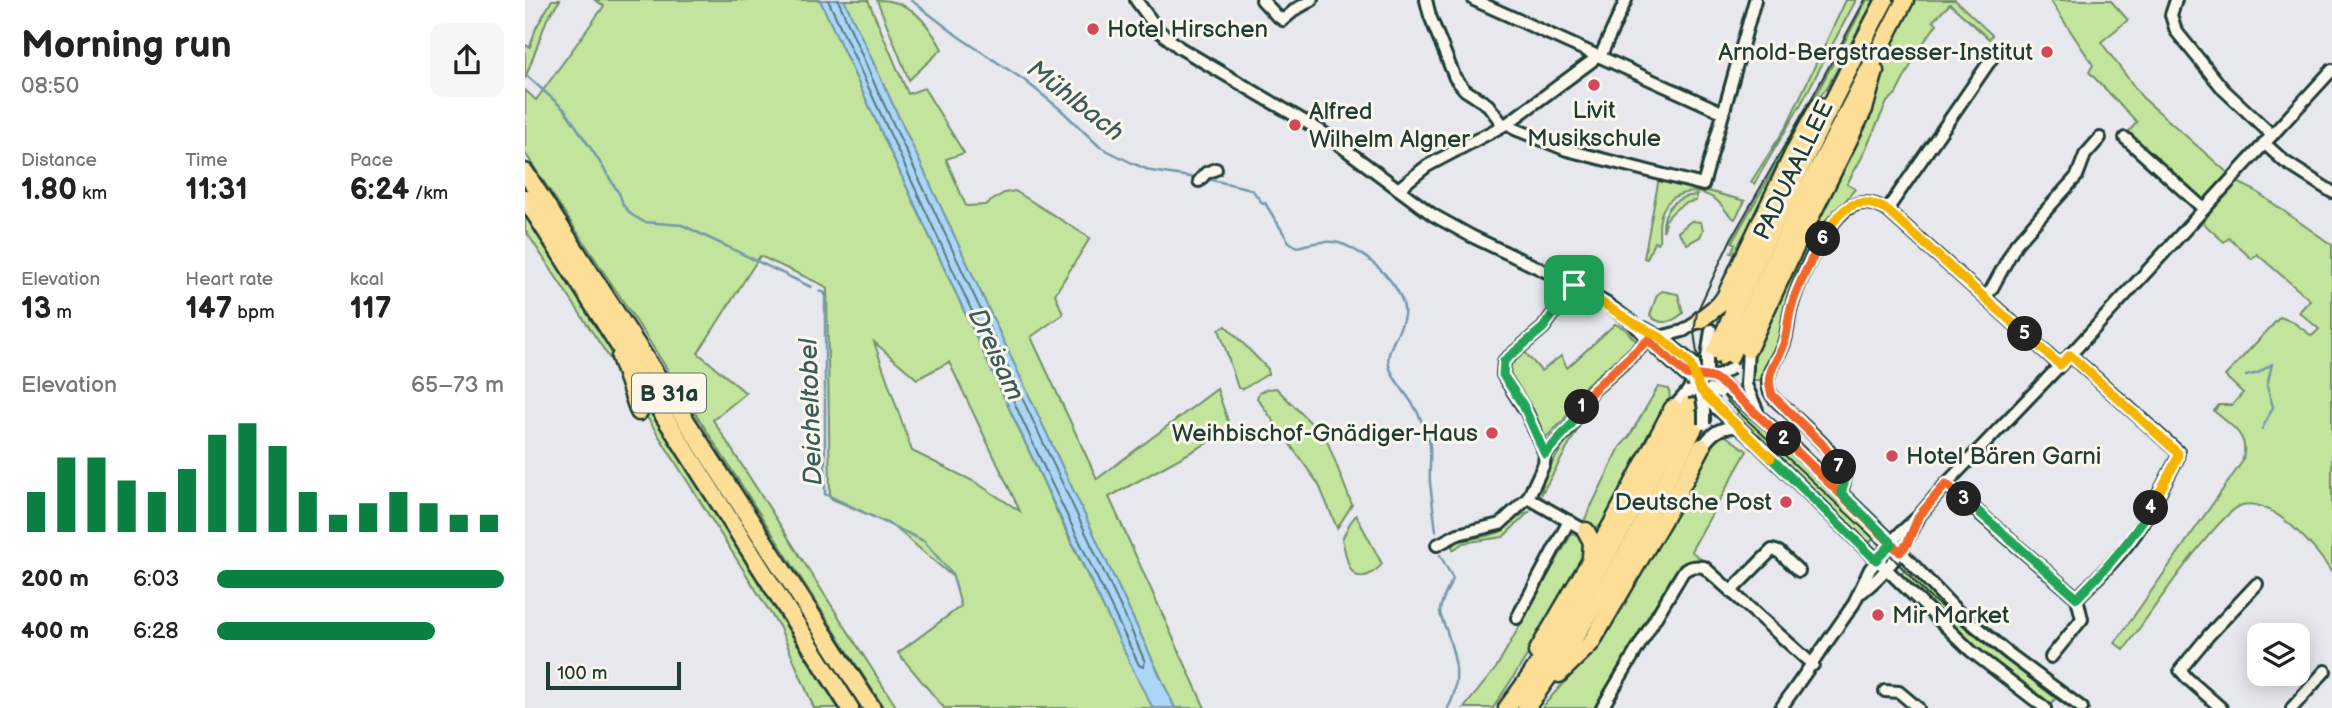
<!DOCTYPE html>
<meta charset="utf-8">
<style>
:root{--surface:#fff;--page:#f6f6f6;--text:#222;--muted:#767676;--accent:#0b8043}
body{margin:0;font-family:"Balsamiq Sans",sans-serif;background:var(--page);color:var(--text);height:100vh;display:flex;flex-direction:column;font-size:26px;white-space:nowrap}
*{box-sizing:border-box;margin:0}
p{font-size:23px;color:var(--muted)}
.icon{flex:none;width:38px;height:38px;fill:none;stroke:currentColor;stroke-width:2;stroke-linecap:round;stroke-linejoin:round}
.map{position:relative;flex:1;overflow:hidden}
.drawer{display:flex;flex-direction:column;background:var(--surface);width:525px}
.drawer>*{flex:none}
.fabs{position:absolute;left:1722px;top:623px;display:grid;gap:14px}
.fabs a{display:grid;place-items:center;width:63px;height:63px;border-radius:14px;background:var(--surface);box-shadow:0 4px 18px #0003;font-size:35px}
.scale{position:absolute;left:21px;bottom:18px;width:135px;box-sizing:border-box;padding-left:7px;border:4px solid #1f3d34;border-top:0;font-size:19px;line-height:24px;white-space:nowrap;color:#1f3d34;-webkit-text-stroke:5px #fbf7ec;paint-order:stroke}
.pin{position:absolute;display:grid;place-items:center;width:60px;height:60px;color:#fff;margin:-30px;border-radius:14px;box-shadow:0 4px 10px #0006}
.km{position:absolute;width:35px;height:35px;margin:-18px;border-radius:50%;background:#222;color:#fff;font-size:19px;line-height:35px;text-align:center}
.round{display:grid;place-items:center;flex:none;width:74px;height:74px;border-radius:14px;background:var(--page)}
.headline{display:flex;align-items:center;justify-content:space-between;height:119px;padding:0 21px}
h1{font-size:38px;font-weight:700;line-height:52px}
.stats{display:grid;grid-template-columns:repeat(3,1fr);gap:10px;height:119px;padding:7px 21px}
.stats div{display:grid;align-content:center}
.stats b{font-size:30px;font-weight:700}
.stats small{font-size:19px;font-weight:400}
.stats p{font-size:19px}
.chart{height:196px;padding:14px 21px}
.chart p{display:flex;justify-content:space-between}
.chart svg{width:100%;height:126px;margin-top:7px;stroke:var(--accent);stroke-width:6}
ul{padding:0 21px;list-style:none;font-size:23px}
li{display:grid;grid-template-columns:112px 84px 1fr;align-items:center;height:52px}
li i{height:18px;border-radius:9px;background:var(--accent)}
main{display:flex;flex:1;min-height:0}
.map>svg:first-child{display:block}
</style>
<main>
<section class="drawer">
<div class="headline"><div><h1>Morning run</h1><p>08:50</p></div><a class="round"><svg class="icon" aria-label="share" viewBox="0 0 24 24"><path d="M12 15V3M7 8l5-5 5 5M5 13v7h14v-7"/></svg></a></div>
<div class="stats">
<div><p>Distance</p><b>1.80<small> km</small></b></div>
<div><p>Time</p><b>11:31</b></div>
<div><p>Pace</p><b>6:24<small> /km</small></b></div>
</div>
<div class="stats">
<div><p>Elevation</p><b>13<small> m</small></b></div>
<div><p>Heart rate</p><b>147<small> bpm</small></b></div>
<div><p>kcal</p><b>117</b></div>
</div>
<div class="chart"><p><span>Elevation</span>65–73 m</p>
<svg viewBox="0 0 160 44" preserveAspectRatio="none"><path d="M5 44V30M15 44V18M25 44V18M35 44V26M45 44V30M55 44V22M65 44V10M75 44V6M85 44V14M95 44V30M105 44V38M115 44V34M125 44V30M135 44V34M145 44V38M155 44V38"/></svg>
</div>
<ul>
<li><b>200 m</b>6:03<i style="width:100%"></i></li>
<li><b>400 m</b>6:28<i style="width:76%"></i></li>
</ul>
</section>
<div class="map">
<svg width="1807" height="708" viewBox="0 0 1807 708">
<rect width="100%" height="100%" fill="#e7e7ee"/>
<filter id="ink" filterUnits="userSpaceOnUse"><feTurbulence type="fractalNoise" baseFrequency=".0143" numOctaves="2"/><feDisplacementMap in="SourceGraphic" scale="14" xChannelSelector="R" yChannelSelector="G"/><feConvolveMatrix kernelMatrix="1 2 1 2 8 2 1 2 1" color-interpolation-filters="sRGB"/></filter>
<g filter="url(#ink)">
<g fill="#c3e49d" stroke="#719068" stroke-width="2" fill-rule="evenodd">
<polygon points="27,0 35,0 22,19 0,79 0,45 5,47 11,28"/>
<path d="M70,0h225l251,542 82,166h-209l-46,-55 63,-47 -8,-29 -61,-52 -62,-27 -3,-209 -4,-4 -63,-29 -62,97 48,40 -33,27 184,288h-13l-238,-372 -121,-183v-63l11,10 68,-94zM349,342l43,37 32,-17 71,149 -45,-29 -63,-31z"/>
<polygon points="319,0 343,0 383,94 399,88 439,153 421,159 441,206 460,205 479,193 490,191 565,238 530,294 538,314 506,337 572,479 692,389 706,430 584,497 680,708 650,708"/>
<path d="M352,0c33,0 49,20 65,49l-33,31z"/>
<polygon points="1321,0 1331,0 1276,104 1229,184 1226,182 1261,127"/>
<polygon points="1342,0 1349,0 1303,86 1289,104 1209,254 1206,253 1210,244 1207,242 1286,104"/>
<polygon points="1368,0 1373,0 1282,173 1327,78"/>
<polygon points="1390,0 1430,0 1467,35 1464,39 1425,4 1408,21 1412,24 1394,49 1371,94 1362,102 1336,159 1322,184 1330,189 1304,221 1256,340 1238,372 1237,380 1226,380 1225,364 1229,352 1365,44"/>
<path d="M1525,0h60l18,20 -27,22 41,55 97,86 15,7 78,55v328c-15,-24 -59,-76 -90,-68 -24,7 -99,119 -118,145l-9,-7 127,-181c9,-27 -10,-35 -28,-51l5,-6h13l11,-12 -18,-17 55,-59 13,5 19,14 7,-7 -20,-17 11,-12 -53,-46 -5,5 -23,-21 -5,4 -22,-20 10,-12 -14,-9 -72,-66 11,-13 -48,-50 4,-7z"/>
<path d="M1134,178l86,23 -10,18c-9,-5 -11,-13 -19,-19 -21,-15 -51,-8 -56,19 -2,7 0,15 -1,22l-1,2 -4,-1 -7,17 -3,-1z"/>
<path d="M1172,195l-1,6c-15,1 -23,10 -32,21l2,2 -3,7c-1,-22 12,-35 34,-36z"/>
<polygon points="0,216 313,708 289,708 255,628 91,368 0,230"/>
<polygon points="1166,221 1176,222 1178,230 1175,237 1162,244 1153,232"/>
<path d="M1137,291l16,3 5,19c-10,9 -23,14 -33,2l7,-20z"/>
<path d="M1090,324l9,4 13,14 -51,43 -23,36 -20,19c-10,-25 -18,-46 -37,-65 0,-14 8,-18 18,-24l17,20 20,-15 6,12z"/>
<polygon points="701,326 743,369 743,374 718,389 713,388 694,329"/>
<polygon points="1133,387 1144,389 1145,400 1082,520 1074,527 1062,526 1059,521 1095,447 1104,437"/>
<polygon points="751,388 801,438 827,505 812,528 794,485 732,398 734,393 742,389"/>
<polygon points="1217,407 1354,533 1343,544 1210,417"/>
<path d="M1053,429l-37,66c2,-23 21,-50 37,-66z"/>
<path d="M1198,434l24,17 -56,100 30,24 -2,2 -11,-11 -35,9 -79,133h-52c17,-23 40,-41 56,-65 45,-66 81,-138 120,-208z"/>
<path d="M1004,512l-26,25 -40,6 -10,7 -1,-7c15,-5 38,-5 50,-12 10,-6 15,-17 27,-19z"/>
<path d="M831,515l26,49c-4,5 -8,8 -14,11 -20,9 -22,-22 -26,-36l8,-16z"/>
<polygon points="1052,534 1056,536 1063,552 1009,645 968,708 939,708 971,668 1046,535"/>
<polygon points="1383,566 1534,694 1526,704 1472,664 1469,667 1374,577"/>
</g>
<polygon fill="#abd6f7" stroke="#7399a9" stroke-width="2" points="295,0 319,0 321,4 650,708 628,708 616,686 520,485"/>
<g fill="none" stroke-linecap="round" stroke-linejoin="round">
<polyline stroke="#577a82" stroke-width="2" points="303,0 526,482 614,665 618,667 620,662 604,625 350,85 313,0"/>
<g stroke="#7399a9" stroke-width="2.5">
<polyline points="386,0 434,37 499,80 535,109 575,147 607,163 626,171 672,178"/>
<polyline points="0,74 40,110 71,156 95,195 98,205 107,215 119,222 157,225 286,287"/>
<path d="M682,179l40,9 6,3 10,13 2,-1 24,39 8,5c11,-3 25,-6 37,-5 25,3 74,45 70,73 -2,17 -19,33 -15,50 4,18 25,34 32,55 3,7 8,18 9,25 1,12 -1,26 0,38 2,16 4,32 6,48"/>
<polyline points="294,291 300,293 300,494 399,541 427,574 432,590"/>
<polyline points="1721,376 1733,373 1747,364 1742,386 1748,407 1737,429"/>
<path d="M915,555l13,24c-5,10 -12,20 -13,32 0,7 5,14 7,21 9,27 15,51 1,76"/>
</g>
<g stroke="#1f3d34" stroke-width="16">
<g id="minor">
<polyline points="611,0 634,31 655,48 796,131 908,215 946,236 1049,285 1081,303 1107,322 1132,349 1168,382"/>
<polyline points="737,0 751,15 758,20 771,9 787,0"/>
<polyline points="901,0 905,16 930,78 940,90 963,105 978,125"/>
<polyline points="949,0 1197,112"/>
<polyline points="1651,0 1646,15 1651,31 1699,90 1747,135"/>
<polyline points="1075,57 1101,0"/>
<polyline points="983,123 990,129 1042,150 1178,185 1230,0"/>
<polyline points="1600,138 1679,209"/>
<polyline points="1739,143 1760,162 1807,192"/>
<polyline points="674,181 681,173 691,169"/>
<polyline points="873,189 902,166 983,123 1067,61 1070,55"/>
<polyline points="1362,210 1467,58"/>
<polyline points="1460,297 1466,290 1491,244 1552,176 1560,155 1575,138"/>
<polyline points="1119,328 1135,337 1176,369"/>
<polyline points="1135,337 1158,331 1175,320"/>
<polyline points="1223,349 1221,385 1232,410"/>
<path d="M1545,355l108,97 -1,7c-13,24 -25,50 -40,73 -17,24 -39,45 -60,66"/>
<polyline points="1198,385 1256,435 1358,533 1431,610 1483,653 1557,708"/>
<polyline points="1188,405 1226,438 1446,651 1520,708"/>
<polyline points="1148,408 1162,392 1182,358 1186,330"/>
<path d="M1177,447c10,-14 18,-21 36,-20"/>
<polyline points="1020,454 1046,426 1067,391 1114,349 1123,339 1126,332"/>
<polyline points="1421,484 1552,598 1557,619 1526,657"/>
<path d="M1316,493c1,-5 4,-10 3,-15 -6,-26 -40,-51 -58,-69 -5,-4 -12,-9 -15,-15 -11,-20 10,-36 14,-54 3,-11 3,-21 6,-32 7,-26 25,-63 42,-85 16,-21 32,-26 54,-13l173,155"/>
<polyline points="1003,498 1061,531"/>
<polyline points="912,545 933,534 975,524 1003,498 1019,464 1020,454 1002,413 978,375 979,361 1018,328 1049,285"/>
<polyline points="1206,591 1247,550 1254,552 1274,571"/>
<path d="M1337,592c25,-19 43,-45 56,-73"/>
<polyline points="992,618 1044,521"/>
<polyline points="1360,691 1374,692 1393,708"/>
<path d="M1077,708l81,-136c6,-6 13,-6 21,-5l109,98"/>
<polyline points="1256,708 1328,605 1345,569 1373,535 1394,516 1421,484 1545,355 1807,70"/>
<polyline points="1696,708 1663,679 1655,670 1684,635 1732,584"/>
<polyline points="1767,708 1800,671"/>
</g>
</g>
<g stroke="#1f3d34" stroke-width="21">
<g id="highway">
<polyline points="0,172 347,708"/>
<polyline points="0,198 325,708"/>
<polyline points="1175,320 1195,304 1200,297 1272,146 1294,106"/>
<polyline points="1223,349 1265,258 1339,109 1350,71"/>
<path d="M1189,355c54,-120 109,-239 171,-355"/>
<polyline points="95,357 114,412"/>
<polyline points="1202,363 1280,194 1380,0"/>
<polyline points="1061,531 1067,542 1066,557"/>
<polyline points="1012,652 1087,524 1148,408"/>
<polyline points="1034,674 1066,643 1143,511 1177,447"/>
<path d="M982,708c72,-96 128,-201 184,-307"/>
<path d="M1001,708c67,-91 122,-190 173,-290"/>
</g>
</g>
<use href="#minor" stroke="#fbf7ec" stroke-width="10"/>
<use href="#highway" stroke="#fcde96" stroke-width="16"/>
<polyline stroke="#1f3d34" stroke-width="2" points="1340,0 1289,94 1206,239 1172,312 1169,332 1172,353 1182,373 1203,402 1361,550 1402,595 1464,647 1544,708"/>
<g stroke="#1f3d34" stroke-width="16" stroke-linecap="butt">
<g id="minor-bridge">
<polyline points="1182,373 1182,358"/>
<polyline points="1189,378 1207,368"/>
<polyline points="1162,392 1174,390 1168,382"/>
<polyline points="1176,392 1179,410 1179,424"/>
<polyline points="1188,405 1184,390 1195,392"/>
</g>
</g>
<use href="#minor-bridge" stroke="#fbf7ec" stroke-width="10"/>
</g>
</g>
<g fill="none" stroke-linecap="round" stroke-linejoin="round" filter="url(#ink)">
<g stroke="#fff" stroke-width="14">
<polyline id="split-1" points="1049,285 1018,328 979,361 978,375 998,405 1020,454 1046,425 1057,407"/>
</g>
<g stroke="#fff" stroke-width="14">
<polyline id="split-2" points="1057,407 1067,391 1123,340 1161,374 1189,378 1203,388 1259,439"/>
</g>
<g stroke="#fff" stroke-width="14">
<polyline id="split-3" points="1259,439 1375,552 1382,544 1394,516 1421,484 1439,499"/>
</g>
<g stroke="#fff" stroke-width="14">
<path id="split-4" d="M1439,499l113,99c28,-28 53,-56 74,-90"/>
</g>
<g stroke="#fff" stroke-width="14">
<polyline id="split-5" points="1500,334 1535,365 1545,355 1653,453 1652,459 1626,508"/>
</g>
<g stroke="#fff" stroke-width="14">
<path id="split-6" d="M1298,239c16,-29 32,-47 64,-29l138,124"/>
</g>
<g stroke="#fff" stroke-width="14">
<path id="split-7" d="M1298,239c-12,21 -25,45 -32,69 -3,10 -3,21 -6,32 -5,22 -22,29 -13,55l50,49 17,23"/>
</g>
<g stroke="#fff" stroke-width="14">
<polyline id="split-8" points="1246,458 1351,560 1367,543 1316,493 1320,480 1314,467"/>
</g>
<g stroke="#fff" stroke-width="14">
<polyline id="split-9" points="1049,285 1107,322 1135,337 1164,362 1176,391 1246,458"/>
</g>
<use href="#split-1" stroke="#22a559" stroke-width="9"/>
<use href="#split-2" stroke="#f0652b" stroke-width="9"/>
<use href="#split-3" stroke="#f0652b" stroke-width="9"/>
<use href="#split-4" stroke="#22a559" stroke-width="9"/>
<use href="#split-5" stroke="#f5b400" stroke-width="9"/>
<use href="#split-6" stroke="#f5b400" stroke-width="9"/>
<use href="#split-7" stroke="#f0652b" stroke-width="9"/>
<use href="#split-8" stroke="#22a559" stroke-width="9"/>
<use href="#split-9" stroke="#f5b400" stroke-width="9"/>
</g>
<g fill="#d1495b" stroke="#fbf7ec" stroke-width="2.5">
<circle cx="568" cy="29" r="7"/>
<circle cx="1522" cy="52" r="7"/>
<circle cx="1069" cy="85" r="7"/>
<circle cx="770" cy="125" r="7"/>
<circle cx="967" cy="433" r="7"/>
<circle cx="1367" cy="456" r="7"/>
<circle cx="1261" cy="502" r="7"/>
<circle cx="1353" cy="615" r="7"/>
</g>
<g text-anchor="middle" stroke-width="6" stroke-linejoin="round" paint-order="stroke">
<rect fill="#fbf7ec" stroke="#61756b" stroke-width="2" x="107" y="373.5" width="74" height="39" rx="5"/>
<g font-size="23" font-weight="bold" fill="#1f3d34">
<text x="144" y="401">B 31a</text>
</g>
<g font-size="24" fill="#1f3d34" stroke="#fbf7ec" text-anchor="start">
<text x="582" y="37">Hotel Hirschen</text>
<text x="1508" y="60" text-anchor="end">Arnold-Bergstraesser-Institut</text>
<text x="1069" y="118" text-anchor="middle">Livit<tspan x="1069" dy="28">Musikschule</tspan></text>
<text x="784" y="119">Alfred<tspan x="784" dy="28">Wilhelm Algner</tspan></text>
<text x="953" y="441" text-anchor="end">Weihbischof-Gnädiger-Haus</text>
<text x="1381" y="464">Hotel Bären Garni</text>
<text x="1247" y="510" text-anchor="end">Deutsche Post</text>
<text x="1367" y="623">Mir Market</text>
</g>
<g font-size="24" fill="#1f3d34" stroke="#fbf7ec">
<text transform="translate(1268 170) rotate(-64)" y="8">PADUAALLEE</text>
</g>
<g font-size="26" font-style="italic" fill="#3b5c5b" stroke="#fbf7ec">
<text transform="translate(551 100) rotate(38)" y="9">Mühlbach</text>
<text transform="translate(472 354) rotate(65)" y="9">Dreisam</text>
<text transform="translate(285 412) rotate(-92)" y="9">Deicheltobel</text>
</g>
</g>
</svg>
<div class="fabs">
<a><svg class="icon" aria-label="layers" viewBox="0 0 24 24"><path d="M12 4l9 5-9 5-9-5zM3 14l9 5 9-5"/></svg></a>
</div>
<div class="scale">100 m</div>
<div class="pin" style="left:1049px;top:285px;background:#1e9e55"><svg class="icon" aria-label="arrive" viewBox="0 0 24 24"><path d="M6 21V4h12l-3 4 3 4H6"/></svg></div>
<b class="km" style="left:1057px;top:407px">1</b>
<b class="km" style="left:1259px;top:439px">2</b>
<b class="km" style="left:1439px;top:499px">3</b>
<b class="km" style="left:1626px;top:508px">4</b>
<b class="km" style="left:1500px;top:334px">5</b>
<b class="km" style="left:1298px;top:239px">6</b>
<b class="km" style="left:1314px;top:467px">7</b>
</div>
</main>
